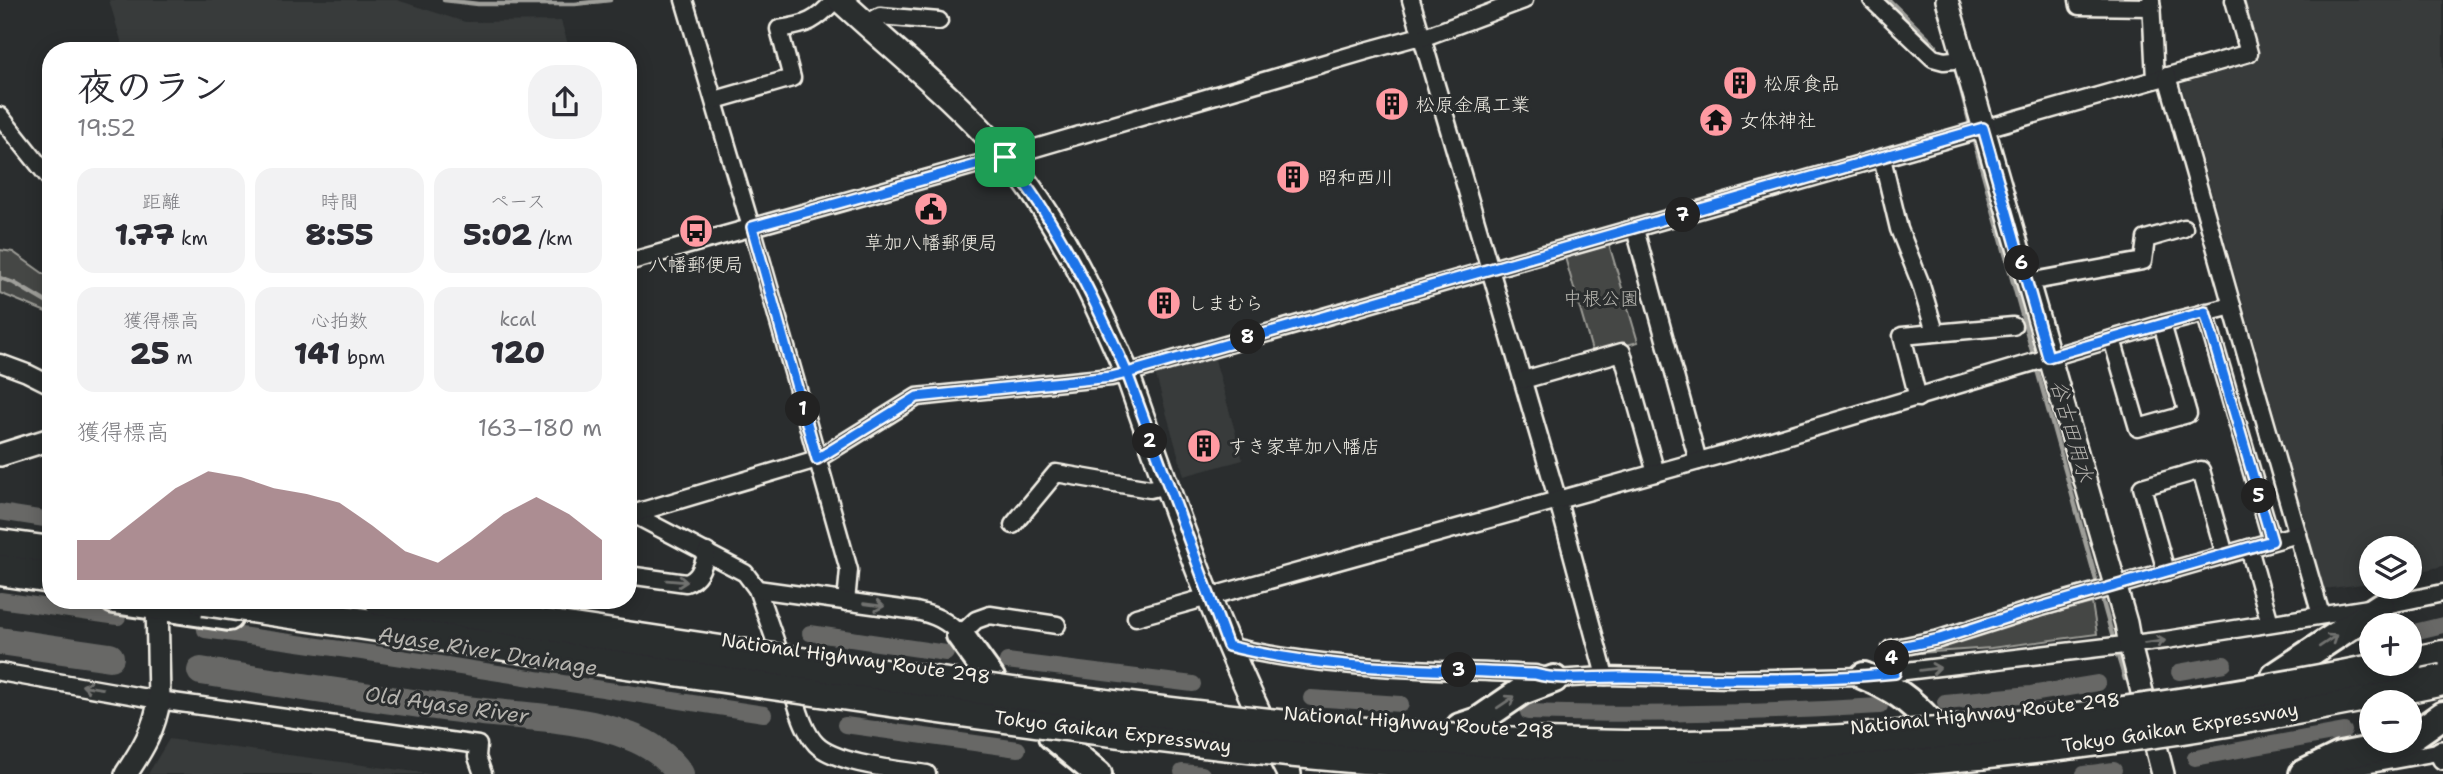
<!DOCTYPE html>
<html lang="ja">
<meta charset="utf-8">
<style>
:root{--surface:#fff;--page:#f2f2f3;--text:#2b2b33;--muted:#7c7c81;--accent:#8a5d65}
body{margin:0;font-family:"Shantell Sans","Klee One",sans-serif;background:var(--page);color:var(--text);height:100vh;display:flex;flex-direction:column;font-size:26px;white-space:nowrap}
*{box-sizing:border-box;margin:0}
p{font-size:23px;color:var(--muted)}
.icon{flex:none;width:38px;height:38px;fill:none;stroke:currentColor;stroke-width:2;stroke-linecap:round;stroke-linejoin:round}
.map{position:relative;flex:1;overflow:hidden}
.sheet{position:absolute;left:42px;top:42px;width:595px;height:567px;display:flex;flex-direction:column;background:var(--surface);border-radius:28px;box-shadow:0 4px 18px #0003}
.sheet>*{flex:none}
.controls{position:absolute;left:2359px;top:536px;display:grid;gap:14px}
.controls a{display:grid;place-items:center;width:63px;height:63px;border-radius:50%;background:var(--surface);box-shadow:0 4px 18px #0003;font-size:35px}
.pin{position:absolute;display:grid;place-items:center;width:60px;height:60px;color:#fff;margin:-30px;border-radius:14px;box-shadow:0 4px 10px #0006}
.km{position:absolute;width:35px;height:35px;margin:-18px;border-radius:50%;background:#222;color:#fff;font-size:19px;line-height:35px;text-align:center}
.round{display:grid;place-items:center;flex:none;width:74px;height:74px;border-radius:28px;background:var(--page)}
.summary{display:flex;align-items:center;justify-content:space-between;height:119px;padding:0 35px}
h1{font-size:38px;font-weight:800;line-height:52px}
.metrics{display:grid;grid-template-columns:repeat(3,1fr);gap:10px;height:119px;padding:7px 35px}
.metrics div{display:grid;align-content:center;border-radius:18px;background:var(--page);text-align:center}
.metrics b{font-size:30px;font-weight:800}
.metrics small{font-size:19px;font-weight:400}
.metrics p{font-size:19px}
.chart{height:196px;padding:14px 35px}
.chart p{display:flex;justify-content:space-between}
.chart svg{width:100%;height:126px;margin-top:7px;fill:var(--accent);opacity:.7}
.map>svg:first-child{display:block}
</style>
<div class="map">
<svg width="2443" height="774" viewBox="0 0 2443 774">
<rect width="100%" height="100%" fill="#2a2d2e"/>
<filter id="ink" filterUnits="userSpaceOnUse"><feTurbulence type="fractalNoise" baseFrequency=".0143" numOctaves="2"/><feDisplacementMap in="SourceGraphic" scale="14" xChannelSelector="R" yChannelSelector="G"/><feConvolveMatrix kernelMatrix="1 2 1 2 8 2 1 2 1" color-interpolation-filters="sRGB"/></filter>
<g filter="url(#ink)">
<g fill="#373a3a">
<polygon points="109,0 397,0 465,22 561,21 570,51 124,51"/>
<polygon points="2244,0 2443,0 2443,566 2410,574 2410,548 2371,548 2371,583 2324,589 2181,84 2259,55"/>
<polygon points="1213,352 1243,460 1184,476 1154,369"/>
<polygon points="169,739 431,774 148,774"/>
</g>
<g fill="#444645" stroke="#9c9c96" stroke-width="2">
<polygon points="1608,241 1638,342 1593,354 1564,254"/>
<polygon points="0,250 13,252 51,279 51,314 0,293"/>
<polygon points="2092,603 2097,634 1991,648 1904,654"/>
</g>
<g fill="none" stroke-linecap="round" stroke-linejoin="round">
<g stroke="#9f9f9a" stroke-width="4.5">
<polyline points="444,0 478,4 575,4 610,0"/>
<polyline points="1889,0 1936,46"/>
<polyline points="1956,70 1971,128"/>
<polyline points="1973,137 2034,358"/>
<polyline points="0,278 14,283 51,305"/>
<polyline points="2036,366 2098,587"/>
<polyline points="2101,595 2113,638"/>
<polyline points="2118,656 2125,679"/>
</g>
<g stroke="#676866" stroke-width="16">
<polyline points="0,512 51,520"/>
<polyline points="0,600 118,617"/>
<polyline points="205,630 369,653 764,714"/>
<polyline points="810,633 946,653"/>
<polyline points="2410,633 2443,625"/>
<polyline points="2370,639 2371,639"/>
<polyline points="1007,661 1193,684"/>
<polyline points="2179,672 2224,664"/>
<polyline points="1311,698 1401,704"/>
<polyline points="1945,702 2031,694 2098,683"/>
<path d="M1528,712c118,4 235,1 352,-6"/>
<polyline points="845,725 1018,749"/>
<polyline points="2195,758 2344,731"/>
<polyline points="1182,772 1202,774"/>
<polyline points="2084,774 2114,770"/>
</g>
<g stroke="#676866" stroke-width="28">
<polyline points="0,641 110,657"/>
<path d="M201,671c88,14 177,28 265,39 53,7 113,6 163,26 19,7 40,21 51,38"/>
</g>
<g stroke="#f4f1e8" stroke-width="21">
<g id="minor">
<polyline points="684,0 751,227"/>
<polyline points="1411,0 1558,501 1605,676"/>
<polyline points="1872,0 1933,58 1944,61 1963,59"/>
<polyline points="2078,0 2079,6 2152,7"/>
<polyline points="2151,0 2155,79"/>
<polyline points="866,24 880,16 939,21"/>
<path d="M715,100l77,-22 -13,-49c28,-4 37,-8 56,-29"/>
<polyline points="0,116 51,180"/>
<polyline points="1882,158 1899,229 1920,282 1935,332"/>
<polyline points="752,227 849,570 846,602"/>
<polyline points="1635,229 1698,461"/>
<polyline points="628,262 1032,149 1366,51 1413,38 1422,38 1524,0"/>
<polyline points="2028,282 2143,261 2146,239 2184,228"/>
<polyline points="2232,306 2321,615"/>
<polyline points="2205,312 2272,541"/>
<polyline points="2112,339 2138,428 2188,414 2162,324"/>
<polyline points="0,363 27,373 51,385"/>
<polyline points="1523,380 1622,352 1656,473"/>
<polyline points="1918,398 1902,336 2013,326"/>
<polyline points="629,512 745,573 757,589 783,663"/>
<polyline points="632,514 817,459 917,397 1111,377 1127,373 2249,53 2234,0"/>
<polyline points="1013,525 1056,473 1150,489 1167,485"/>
<polyline points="2249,548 2270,623"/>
<polyline points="2166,571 2142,487 2201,470 2225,555"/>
<path d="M628,575l58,8c14,-4 17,-18 21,-31"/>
<path d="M757,589l159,22c18,4 31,9 44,24l16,-15 14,-5 67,10"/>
<polyline points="1136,617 1742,449 2162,324 2232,306 2167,76"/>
<path d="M1228,646c100,24 205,23 307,28l19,5 51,-3 126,3 133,-3 302,-36 215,-34 62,-13"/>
<polyline points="0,672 159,700 478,745 477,757 483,774"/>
<polyline points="1895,673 1891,649 1939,639 2024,612 2298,534"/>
<path d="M790,684c7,19 12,45 26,60 19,20 84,26 111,30"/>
<polyline points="2321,773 2443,751"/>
</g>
</g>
<g stroke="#f4f1e8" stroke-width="26">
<g id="tertiary">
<polyline points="1947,0 2126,623 2130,645 2163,774"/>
<polyline points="0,455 51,439"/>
<polyline points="2441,752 2443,758"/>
<path d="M126,774c16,-24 29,-45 33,-74l-2,-100"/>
</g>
</g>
<g stroke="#f4f1e8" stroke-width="28">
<path id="secondary" d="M840,0c55,51 115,98 164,155 54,63 90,142 123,218 47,136 95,273 162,401"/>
</g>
<g stroke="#f4f1e8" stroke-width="32">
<g id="trunk">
<polyline points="114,600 229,617"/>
<polyline points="960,635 991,678"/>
<path d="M1864,676c29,12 45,23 66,46"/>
<polyline points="2275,676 2381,606"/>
<polyline points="1460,727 1478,721 1522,691 1554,679"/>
<polyline points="1052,736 1098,774"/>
<polyline points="2410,738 2443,715"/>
<polyline points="2303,774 2340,756 2391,746 2406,740"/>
</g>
</g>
<g stroke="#f4f1e8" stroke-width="35">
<g id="motorway">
<polyline points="0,545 51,552"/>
<polyline points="0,570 51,578"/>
<polyline points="2410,663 2443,656"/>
</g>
</g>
<use href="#minor" stroke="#2a2d2e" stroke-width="16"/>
<use href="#tertiary" stroke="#2a2d2e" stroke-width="21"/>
<use href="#secondary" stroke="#2a2d2e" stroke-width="23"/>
<use href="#trunk" stroke="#2a2d2e" stroke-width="26"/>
<use href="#motorway" stroke="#2a2d2e" stroke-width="30"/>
<g stroke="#f4f1e8" stroke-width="35" stroke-linecap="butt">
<g id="motorway-bridge">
<path d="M204,600c236,35 471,71 707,104 254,36 511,69 768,67 261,-3 509,-37 764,-91"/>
<path d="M380,600c206,31 412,63 619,91 227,31 456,57 686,55 243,-3 485,-34 723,-83"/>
</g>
</g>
<use href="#motorway-bridge" stroke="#2a2d2e" stroke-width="30"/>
</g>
<defs><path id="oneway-shaft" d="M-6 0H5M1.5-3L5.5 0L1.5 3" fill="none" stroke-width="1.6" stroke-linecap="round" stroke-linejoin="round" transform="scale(1.75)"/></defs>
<g stroke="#71726f">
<use href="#oneway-shaft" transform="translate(677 581) rotate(5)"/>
<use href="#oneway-shaft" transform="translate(874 605) rotate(8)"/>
<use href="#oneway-shaft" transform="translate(2328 641) rotate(-34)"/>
<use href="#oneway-shaft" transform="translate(2155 642) rotate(-8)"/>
<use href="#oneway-shaft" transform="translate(1930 669) rotate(-7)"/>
<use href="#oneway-shaft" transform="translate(92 687) rotate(-171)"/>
<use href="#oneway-shaft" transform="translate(1506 702) rotate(-34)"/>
</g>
</g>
<g fill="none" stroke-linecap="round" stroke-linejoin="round" filter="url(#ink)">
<g stroke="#fff" stroke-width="14">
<path id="route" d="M1005,157l-253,70 65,232 100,-62 194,-20 16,-4 101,273c100,25 205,23 307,28 29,8 61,2 91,3 89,2 180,5 269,-4l-4,-24 49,-10 84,-27 248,-71 -67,-229 -157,45 -65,-229 -856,245c-33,-76 -70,-151 -122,-216"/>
</g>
<use href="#route" stroke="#1a73e8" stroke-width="9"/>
</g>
<defs>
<g id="building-disc" transform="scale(1.75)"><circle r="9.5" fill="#ff9aa2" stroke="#2a2d2e"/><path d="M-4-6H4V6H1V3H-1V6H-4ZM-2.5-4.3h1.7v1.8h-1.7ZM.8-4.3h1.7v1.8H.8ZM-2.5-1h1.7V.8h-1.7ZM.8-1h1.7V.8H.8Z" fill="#111"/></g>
<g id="temple-disc" transform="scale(1.75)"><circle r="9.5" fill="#ff9aa2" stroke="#2a2d2e"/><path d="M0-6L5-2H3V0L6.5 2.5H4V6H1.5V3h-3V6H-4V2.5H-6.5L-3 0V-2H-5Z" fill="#111"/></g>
<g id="civic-disc" transform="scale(1.75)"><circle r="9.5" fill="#ff9aa2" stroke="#2a2d2e"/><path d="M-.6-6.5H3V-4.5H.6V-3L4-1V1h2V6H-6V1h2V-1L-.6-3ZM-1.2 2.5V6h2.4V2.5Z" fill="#111"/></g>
<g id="bus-disc" transform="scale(1.75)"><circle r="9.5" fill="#ff9aa2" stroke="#2a2d2e"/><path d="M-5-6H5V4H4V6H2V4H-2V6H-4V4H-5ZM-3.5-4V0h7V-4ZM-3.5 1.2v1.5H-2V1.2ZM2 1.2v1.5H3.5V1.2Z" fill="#111"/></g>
</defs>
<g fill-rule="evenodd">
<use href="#building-disc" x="1740" y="83"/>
<use href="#building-disc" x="1392" y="104"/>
<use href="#temple-disc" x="1716" y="120"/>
<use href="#building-disc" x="1293" y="177"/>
<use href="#civic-disc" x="931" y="209"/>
<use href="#bus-disc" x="696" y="231"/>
<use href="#building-disc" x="1164" y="303"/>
<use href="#building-disc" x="1204" y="446"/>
</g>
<g text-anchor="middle" stroke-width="6" stroke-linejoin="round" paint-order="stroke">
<g font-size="19" fill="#f4f1e8" stroke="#2a2d2e" text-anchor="start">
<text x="1764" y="90">松原食品</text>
<text x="1416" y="111">松原金属工業</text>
<text x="1740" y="127">女体神社</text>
<text x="1318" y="184">昭和西川</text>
<text x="931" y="249" text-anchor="middle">草加八幡郵便局</text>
<text x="696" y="271" text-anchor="middle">八幡郵便局</text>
<text x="1188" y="310">しまむら</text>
<text x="1228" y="453">すき家草加八幡店</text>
</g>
<g font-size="19" fill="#b6b5af" stroke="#2a2d2e">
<text x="1601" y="305">中根公園</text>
</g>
<g font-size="19" fill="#f4f1e8" stroke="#2a2d2e">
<text transform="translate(856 658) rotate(8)" y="7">National Highway Route 298</text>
<text transform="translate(1985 713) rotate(-6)" y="7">National Highway Route 298</text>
<text transform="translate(1419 722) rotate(4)" y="7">National Highway Route 298</text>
<text transform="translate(2180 727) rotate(-9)" y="7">Tokyo Gaikan Expressway</text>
<text transform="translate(1113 731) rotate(7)" y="7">Tokyo Gaikan Expressway</text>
</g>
<g font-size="21" font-style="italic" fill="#b5b3ae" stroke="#2a2d2e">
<text transform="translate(2072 431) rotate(74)" y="7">谷古田用水</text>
<text transform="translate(488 651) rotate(9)" y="7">Ayase River Drainage</text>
<text transform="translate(447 705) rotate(8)" y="7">Old Ayase River</text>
</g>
</g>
</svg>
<div class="controls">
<a><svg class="icon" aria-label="layers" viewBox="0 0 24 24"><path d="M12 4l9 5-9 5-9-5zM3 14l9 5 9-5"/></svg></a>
<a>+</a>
<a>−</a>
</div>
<div class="pin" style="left:1005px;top:157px;background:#1e9e55"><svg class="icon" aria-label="arrive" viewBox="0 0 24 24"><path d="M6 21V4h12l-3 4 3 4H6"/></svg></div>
<b class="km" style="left:803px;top:409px">1</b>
<b class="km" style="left:1150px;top:441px">2</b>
<b class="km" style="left:1459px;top:670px">3</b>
<b class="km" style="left:1892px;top:658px">4</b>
<b class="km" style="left:2259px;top:496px">5</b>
<b class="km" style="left:2022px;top:263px">6</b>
<b class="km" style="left:1683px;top:215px">7</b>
<b class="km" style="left:1248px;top:337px">8</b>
<section class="sheet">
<div class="summary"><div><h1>夜のラン</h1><p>19:52</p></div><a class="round"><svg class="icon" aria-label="share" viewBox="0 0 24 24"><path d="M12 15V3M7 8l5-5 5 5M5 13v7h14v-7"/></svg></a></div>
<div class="metrics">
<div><p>距離</p><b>1.77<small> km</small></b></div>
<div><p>時間</p><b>8:55</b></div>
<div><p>ペース</p><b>5:02<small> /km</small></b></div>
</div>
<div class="metrics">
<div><p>獲得標高</p><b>25<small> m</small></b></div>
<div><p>心拍数</p><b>141<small> bpm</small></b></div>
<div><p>kcal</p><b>120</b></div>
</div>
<div class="chart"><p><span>獲得標高</span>163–180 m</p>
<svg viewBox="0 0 160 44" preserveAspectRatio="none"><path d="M0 44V30L10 30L20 21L30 12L40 6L50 8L60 12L70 14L80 17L90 25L100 34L110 38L120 30L130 21L140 15L150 21L160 30V44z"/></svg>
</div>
</section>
</div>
